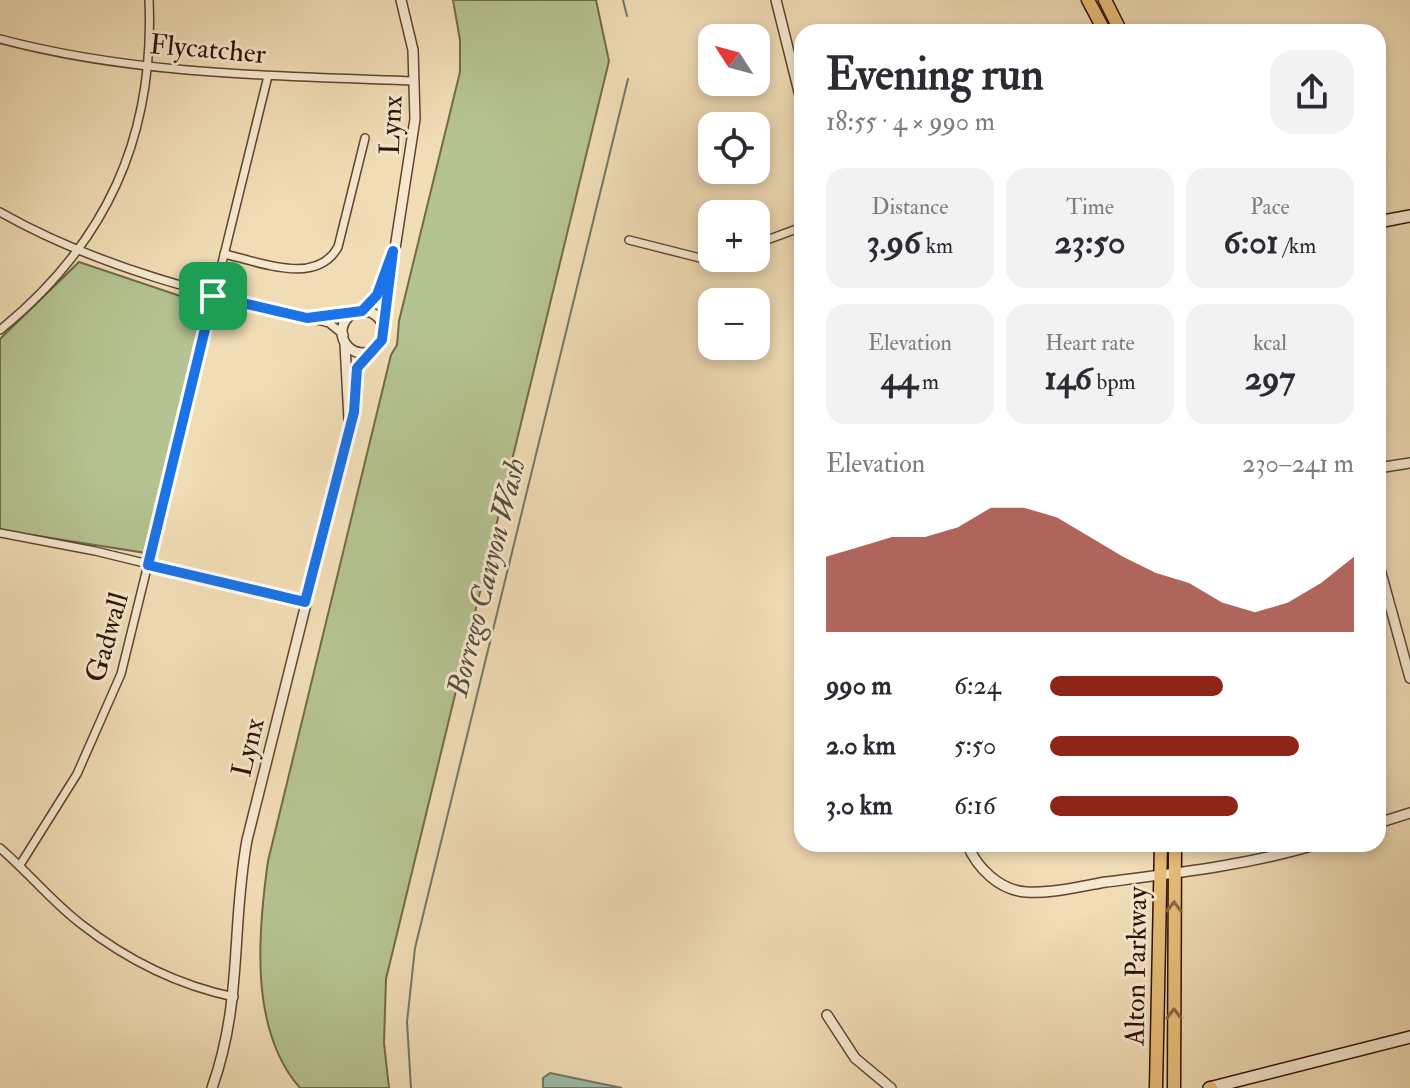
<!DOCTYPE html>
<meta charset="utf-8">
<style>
:root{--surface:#fff;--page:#f2f2f3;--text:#2b2b33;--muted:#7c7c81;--accent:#8f2418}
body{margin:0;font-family:"IM FELL Double Pica",serif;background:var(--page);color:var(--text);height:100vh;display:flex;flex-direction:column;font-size:30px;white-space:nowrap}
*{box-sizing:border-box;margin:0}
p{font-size:26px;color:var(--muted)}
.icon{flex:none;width:44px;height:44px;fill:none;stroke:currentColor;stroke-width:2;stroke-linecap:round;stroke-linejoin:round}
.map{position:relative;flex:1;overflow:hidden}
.side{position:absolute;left:794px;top:24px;width:592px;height:828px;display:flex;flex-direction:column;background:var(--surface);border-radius:24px;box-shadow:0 4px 12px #0003}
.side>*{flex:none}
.needle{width:52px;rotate:306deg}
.buttons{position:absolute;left:698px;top:24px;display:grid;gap:16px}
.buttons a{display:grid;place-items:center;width:72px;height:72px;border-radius:16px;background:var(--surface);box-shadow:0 4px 12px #0003;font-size:40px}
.pin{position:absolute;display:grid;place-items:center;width:68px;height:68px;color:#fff;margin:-34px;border-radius:16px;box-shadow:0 4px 12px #0006}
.round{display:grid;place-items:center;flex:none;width:84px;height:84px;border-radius:24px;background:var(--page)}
.headline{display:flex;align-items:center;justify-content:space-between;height:136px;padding:0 32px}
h1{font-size:44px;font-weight:700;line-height:60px}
.figures{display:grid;grid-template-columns:repeat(3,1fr);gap:12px;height:136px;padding:8px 32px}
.figures div{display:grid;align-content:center;border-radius:20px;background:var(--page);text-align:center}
.figures b{font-size:34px;font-weight:700}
.figures small{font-size:22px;font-weight:400}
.figures p{font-size:22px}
.chart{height:224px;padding:16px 32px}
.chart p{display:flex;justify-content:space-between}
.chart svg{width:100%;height:144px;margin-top:8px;fill:var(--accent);opacity:.7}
ul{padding:0 32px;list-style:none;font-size:26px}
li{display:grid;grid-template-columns:128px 96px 1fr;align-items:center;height:60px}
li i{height:20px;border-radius:10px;background:var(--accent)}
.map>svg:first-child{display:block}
</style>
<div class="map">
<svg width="1410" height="1088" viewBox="0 0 1410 1088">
<rect width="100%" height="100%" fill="#f0dcb5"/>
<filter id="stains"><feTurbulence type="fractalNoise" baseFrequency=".0025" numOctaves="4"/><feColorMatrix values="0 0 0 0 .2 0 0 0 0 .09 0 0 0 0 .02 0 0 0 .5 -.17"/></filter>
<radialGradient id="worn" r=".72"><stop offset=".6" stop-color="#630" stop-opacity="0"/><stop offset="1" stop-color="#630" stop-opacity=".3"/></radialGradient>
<g fill="#b5c291" stroke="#726a4a" stroke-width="2">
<path d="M453,0h143l13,61 -223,918 -2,64 5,45h-89c-51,-58 -42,-156 -32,-227l123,-506 6,-10 2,-24 61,-249v-32z"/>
<polygon points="79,262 204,304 146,553 0,530 0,339"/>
</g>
<polygon fill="#9abcab" stroke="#707868" stroke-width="2" points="550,1073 622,1088 543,1088 543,1078"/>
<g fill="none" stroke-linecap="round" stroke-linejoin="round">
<g stroke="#707868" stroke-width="2">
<polyline points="623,0 627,16"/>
<polyline points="411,1088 407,1022 415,948 628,79"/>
</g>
<g stroke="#604430" stroke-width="10">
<g id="minor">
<path d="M0,39c135,36 276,37 414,42"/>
<path d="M0,212c102,58 216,84 329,111l15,12"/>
<polyline points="629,240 700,258 717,258"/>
<polyline points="756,244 802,227"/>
<path d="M224,254c34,7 92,33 114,-7l27,-109"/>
<polyline points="313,317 353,313"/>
<path d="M0,330c106,-86 155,-193 149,-330"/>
<polyline points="0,533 95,551 305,602"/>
<path d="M0,848c28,24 52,54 81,76 46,36 96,61 153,73"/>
<polyline points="20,865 77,774 121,674 268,76"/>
</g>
</g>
<g stroke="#604430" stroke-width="12">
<g id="tertiary">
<polyline points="776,0 802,104"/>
<polyline points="362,311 377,295 391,254"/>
<circle cx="363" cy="332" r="21"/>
<polyline points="383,326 415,119 413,50 401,0"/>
<polyline points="345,344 349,420"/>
<polyline points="1378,468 1410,463"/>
<polyline points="1378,562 1410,678"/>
<polyline points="1378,823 1410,813"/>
<path d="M967,844c10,24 32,46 59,48 25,2 55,-6 80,-10 71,-9 143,-17 212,-38"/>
<polyline points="827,1015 855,1058 891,1088"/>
<path d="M212,1088c31,-87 19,-161 35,-248l107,-428 3,-44 17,-19"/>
</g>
</g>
<g stroke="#301103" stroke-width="14">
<g id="secondary">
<polyline points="1378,222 1410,216"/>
<polyline points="1209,1088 1410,1037"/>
</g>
</g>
<g stroke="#301103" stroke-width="15">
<g id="primary">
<polyline points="1088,0 1105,32"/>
<polyline points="1105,0 1121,32"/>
<polyline points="1156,1088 1161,844"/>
<polyline points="1174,1088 1175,844"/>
<polyline points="1210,1088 1211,1088"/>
</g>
</g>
<use href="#minor" stroke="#f5e8cf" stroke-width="7"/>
<use href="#tertiary" stroke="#f5e8cf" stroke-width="9"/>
<use href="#secondary" stroke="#f5e8cf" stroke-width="11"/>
<use href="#primary" stroke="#e8be7a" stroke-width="12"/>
</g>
<defs><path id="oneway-chevron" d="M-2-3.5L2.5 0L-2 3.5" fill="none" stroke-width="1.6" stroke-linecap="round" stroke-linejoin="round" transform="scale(2)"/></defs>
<g stroke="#8c683e">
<use href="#oneway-chevron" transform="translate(1174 907) rotate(-89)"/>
<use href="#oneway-chevron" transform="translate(1174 1014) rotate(-90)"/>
</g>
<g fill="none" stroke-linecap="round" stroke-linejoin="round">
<g stroke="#fff" stroke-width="16">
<polygon id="route" points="393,251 382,340 357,368 354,412 305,602 148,565 213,296 307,318 362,311 377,295"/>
</g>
<use href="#route" stroke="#1a73e8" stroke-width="10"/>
</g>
<g text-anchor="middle" stroke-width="6" stroke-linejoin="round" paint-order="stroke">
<g font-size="28" fill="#301103" stroke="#f5e8cf">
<text transform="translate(208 48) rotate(5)" y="10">Flycatcher</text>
<text transform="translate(390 125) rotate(-87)" y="10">Lynx</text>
<text transform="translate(106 637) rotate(-74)" y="10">Gadwall</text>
<text transform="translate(247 747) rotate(-76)" y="10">Lynx</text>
<text transform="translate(1135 966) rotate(-89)" y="10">Alton Parkway</text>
</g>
<g font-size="30" font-style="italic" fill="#554d3e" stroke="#f5e8cf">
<text transform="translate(486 577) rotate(-76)" y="10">Borrego Canyon Wash</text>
</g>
</g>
<rect width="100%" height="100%" filter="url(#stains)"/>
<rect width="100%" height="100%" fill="url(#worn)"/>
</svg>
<div class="buttons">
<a><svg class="needle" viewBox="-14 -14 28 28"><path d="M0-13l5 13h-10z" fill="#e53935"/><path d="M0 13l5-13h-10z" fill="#7c7c81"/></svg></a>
<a><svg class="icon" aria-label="locate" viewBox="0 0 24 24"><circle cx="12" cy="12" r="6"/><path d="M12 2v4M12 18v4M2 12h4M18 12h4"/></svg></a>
<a>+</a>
<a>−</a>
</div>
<div class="pin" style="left:213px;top:296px;background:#1e9e55"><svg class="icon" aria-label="arrive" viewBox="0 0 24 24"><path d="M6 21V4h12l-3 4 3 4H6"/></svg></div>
<section class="side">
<div class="headline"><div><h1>Evening run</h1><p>18:55 · 4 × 990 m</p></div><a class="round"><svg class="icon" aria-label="share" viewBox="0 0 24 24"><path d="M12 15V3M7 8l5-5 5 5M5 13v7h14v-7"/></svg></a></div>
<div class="figures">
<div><p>Distance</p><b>3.96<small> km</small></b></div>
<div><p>Time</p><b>23:50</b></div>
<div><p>Pace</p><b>6:01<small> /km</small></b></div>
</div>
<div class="figures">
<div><p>Elevation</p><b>44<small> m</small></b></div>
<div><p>Heart rate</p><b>146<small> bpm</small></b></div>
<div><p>kcal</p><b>297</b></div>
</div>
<div class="chart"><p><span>Elevation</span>230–241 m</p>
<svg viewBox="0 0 160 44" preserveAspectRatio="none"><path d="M0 44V21L10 18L20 15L30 15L40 12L50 6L60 6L70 9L80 15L90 21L100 26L110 29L120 35L130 38L140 35L150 29L160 21V44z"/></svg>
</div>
<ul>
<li><b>990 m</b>6:24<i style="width:57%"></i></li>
<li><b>2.0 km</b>5:50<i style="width:82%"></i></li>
<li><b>3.0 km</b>6:16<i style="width:62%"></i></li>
</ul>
</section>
</div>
